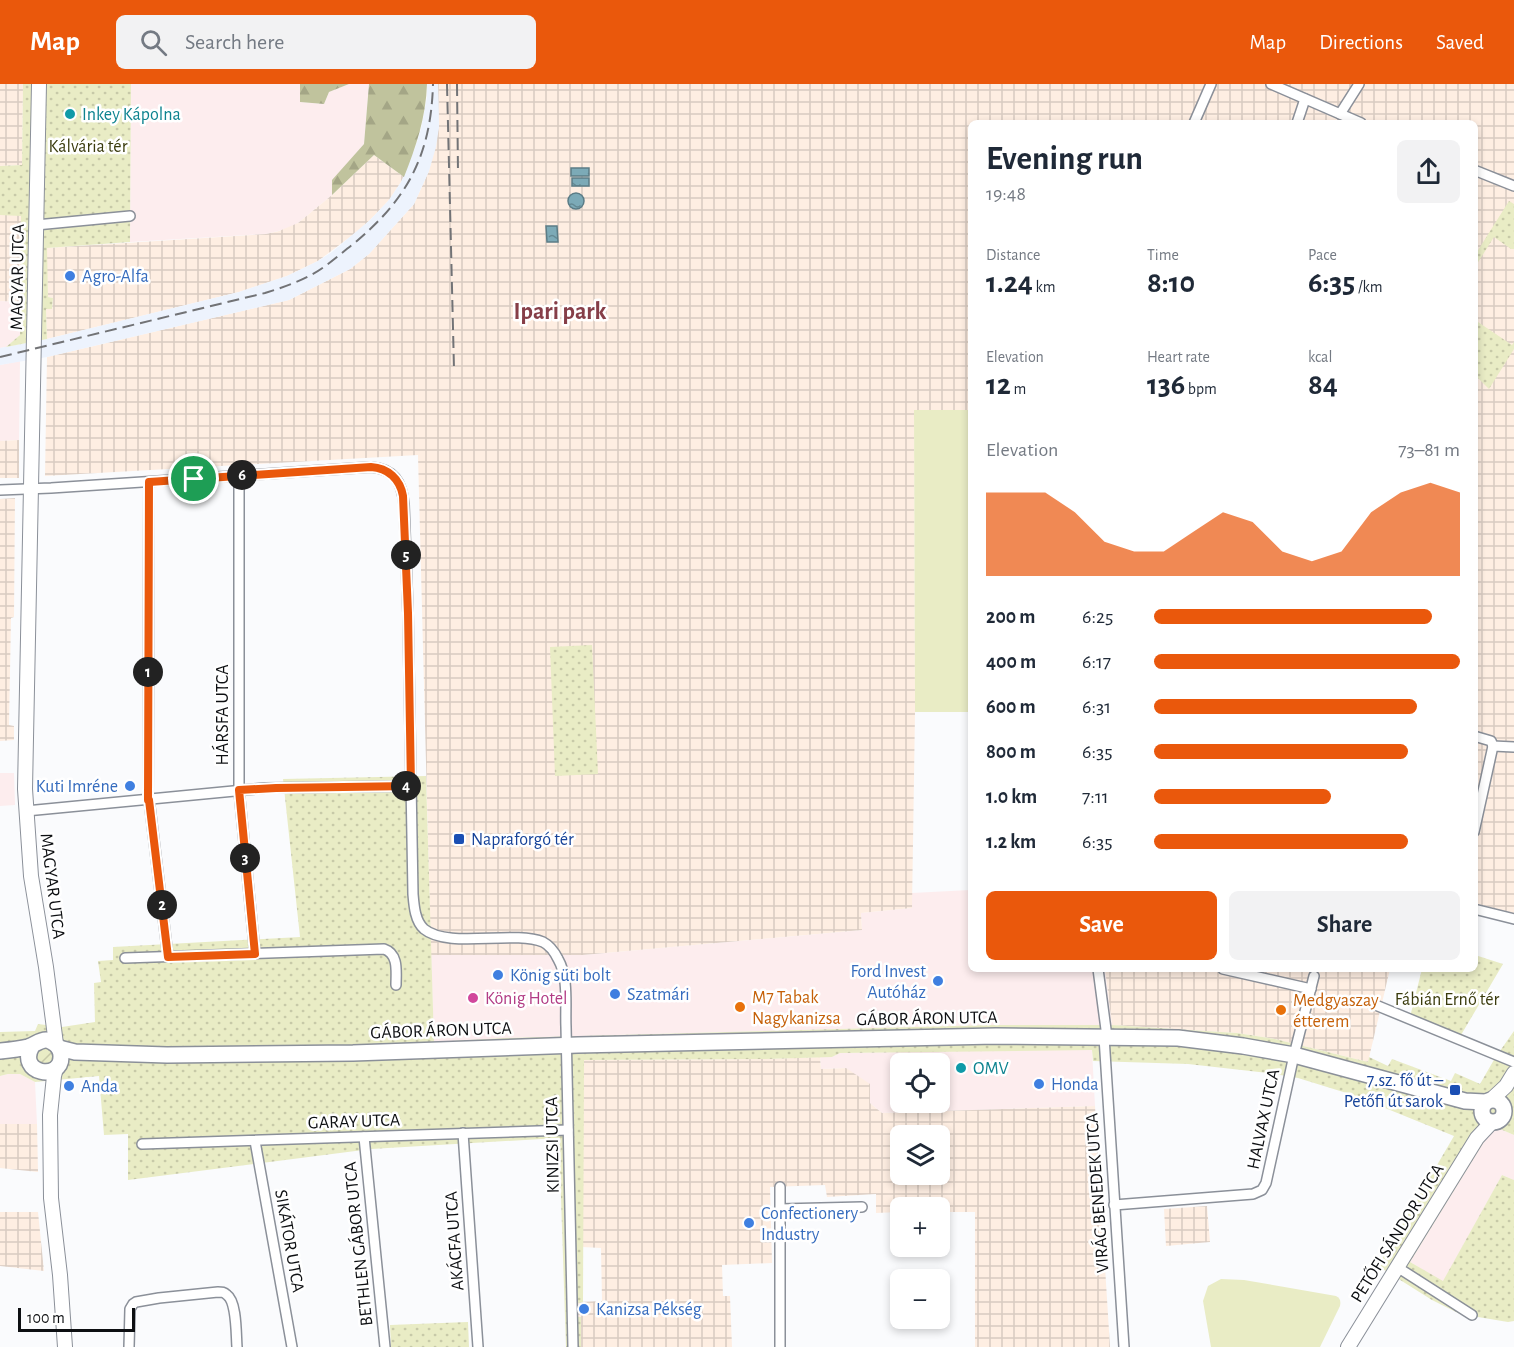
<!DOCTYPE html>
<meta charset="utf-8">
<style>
:root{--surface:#fff;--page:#f2f2f3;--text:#1f2937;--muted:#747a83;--accent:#ea580c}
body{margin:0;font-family:"Alegreya Sans",sans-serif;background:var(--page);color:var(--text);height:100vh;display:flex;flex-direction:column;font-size:22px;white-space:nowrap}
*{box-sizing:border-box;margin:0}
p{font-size:20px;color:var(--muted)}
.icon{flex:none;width:33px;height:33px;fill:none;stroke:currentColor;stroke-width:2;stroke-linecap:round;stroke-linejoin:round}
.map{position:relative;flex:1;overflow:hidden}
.drawer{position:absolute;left:968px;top:36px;width:510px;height:852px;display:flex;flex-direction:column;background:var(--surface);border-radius:9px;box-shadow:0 3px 9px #0003}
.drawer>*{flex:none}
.tools{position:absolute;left:890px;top:969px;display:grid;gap:12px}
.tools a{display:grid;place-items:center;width:60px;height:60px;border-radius:9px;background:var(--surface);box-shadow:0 3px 9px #0003;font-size:30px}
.scale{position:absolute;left:18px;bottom:15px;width:117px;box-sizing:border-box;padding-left:6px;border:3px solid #0d0f12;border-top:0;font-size:16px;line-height:21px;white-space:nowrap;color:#0d0f12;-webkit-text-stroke:4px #fff;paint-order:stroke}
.pin{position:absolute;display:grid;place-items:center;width:51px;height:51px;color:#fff;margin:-26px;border:3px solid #fff;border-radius:50%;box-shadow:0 2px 6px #0007}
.km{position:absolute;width:30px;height:30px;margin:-15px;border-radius:50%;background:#222;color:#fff;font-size:16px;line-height:30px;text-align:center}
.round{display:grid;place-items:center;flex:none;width:63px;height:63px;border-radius:9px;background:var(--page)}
.summary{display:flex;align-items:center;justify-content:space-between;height:102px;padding:0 18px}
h1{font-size:33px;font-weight:700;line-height:45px}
.stats{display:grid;grid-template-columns:repeat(3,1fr);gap:9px;height:102px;padding:6px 18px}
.stats div{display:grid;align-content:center}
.stats b{font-size:30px;font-weight:700}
.stats small{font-size:16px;font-weight:400}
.stats p{font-size:16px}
.chart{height:168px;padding:12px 18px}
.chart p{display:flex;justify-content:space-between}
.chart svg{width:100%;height:108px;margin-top:6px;fill:var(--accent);opacity:.7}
.action{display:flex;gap:12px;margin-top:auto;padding:12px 18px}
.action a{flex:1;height:69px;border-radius:9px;background:var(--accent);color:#fff;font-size:24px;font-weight:700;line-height:69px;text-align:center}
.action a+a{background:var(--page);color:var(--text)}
ul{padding:0 18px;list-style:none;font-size:20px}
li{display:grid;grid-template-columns:96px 72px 1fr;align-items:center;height:45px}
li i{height:15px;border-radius:8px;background:var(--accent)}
header{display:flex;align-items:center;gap:36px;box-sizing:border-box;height:84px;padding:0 30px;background:var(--accent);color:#fff}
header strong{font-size:28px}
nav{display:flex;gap:33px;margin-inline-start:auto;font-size:21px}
.search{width:420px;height:54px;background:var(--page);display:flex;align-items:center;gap:15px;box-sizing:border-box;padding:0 21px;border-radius:9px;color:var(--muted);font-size:22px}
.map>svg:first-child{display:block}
</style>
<header>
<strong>Map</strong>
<div class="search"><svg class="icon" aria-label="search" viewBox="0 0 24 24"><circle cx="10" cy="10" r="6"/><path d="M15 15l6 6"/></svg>Search here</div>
<nav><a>Map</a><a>Directions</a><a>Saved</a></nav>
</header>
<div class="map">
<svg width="1514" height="1263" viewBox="0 0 1514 1263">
<defs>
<pattern id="industrial-grid" width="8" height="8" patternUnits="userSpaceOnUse" patternTransform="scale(1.5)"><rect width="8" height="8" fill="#feeee2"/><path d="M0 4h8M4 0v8" fill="none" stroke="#d8cbc1"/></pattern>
<pattern id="grass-dots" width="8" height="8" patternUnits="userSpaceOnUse" patternTransform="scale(1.5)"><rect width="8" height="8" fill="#e9ecc5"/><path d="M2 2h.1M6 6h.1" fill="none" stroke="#c7c9a8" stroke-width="1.8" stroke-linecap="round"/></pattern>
<pattern id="forest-firs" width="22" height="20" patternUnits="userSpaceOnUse" patternTransform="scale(1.5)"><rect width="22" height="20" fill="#c0c39d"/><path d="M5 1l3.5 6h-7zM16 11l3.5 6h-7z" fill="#a4a686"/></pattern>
<pattern id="garden-furrows" width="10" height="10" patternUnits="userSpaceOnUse" patternTransform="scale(1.5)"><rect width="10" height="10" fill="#e9ecc5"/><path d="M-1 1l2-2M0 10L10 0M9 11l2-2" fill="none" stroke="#c7c9a8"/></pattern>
<pattern id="water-ripples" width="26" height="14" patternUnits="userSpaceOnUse" patternTransform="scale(1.5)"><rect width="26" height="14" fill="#7caab7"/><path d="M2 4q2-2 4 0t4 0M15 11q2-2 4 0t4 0" fill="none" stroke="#648993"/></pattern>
</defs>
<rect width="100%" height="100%" fill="#fafbfd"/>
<g fill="#fdedee" fill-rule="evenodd">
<polygon points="131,0 300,0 300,18 324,20 329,8 349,0 369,0 364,60 333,96 332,111 298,139 290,144 266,150 130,158"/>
<polygon points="0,217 21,218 20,251 6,263 0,264"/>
<polygon points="20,277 19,356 0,357 0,281"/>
<polygon points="0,689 14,689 15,721 0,722"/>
<polygon points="970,806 970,885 1105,885 1112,941 990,941 504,954 434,958 431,871 583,871 862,846 861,829 912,824 912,809"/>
<path d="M1017,966h75l3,56 -213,7 -12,-10 -24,-35 -25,1 -1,-12h12l8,-4zM900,980h39v38h-39z"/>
<polygon points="8,990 20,990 35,998 37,1040 0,1040 0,992"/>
<polygon points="1500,1045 1514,1051 1514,1096 1502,1091 1443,1198 1410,1178 1490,1048"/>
</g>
<g fill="url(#industrial-grid)" fill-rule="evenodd">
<polygon points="0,0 23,0 22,81 0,82"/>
<polygon points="438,0 1514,0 1514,830 1474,819 1474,39 970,39 970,326 914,327 915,628 912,824 861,829 862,846 583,871 431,871 418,371 45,392 47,273 289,216 350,185 369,170 414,120 429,87 439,43"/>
<polygon points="374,71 404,93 401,98 389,116 370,136 358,147 318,177 287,192 239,208 47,255 46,225 52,225 53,214 48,213 46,164 266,150 279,147 298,139 332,111"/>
<polygon points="0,131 21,131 21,218 0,217"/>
<polygon points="19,356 19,394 0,394 0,357"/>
<polygon points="15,414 14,533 11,534 9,641 14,642 14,656 0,657 0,415"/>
<polygon points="1105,885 1390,885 1368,978 1275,955 1237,949 1112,941"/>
<path d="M820,973l1,12 25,-1 24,16v19l12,10 213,-7 15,241h-135v-135h-36v-4h-39v4l-24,1v-19l-49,3 -2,-12 -55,2 2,76 -50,2 1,31h7l2,51h-151v-30h-3v-15l24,-1 -1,-53 -19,-1 1,-187 183,-1zM900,1052h39v38h-39z"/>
<polygon points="0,1040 37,1040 38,1088 0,1084"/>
<polygon points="1207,1122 1210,1158 1166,1162 1164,1125"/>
<polygon points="0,1128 38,1128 44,1187 0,1182"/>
</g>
<polygon fill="#edf3fd" points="427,0 438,0 439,43 436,63 429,87 414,120 369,170 350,185 289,216 47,273 0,281 0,264 47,255 239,208 287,192 318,177 332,168 370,136 389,116 401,98 415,64 421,45 427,13"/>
<g fill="url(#grass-dots)">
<polygon points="23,0 131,0 130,158 47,164 48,213 53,214 52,225 46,225 47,255 6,263 20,251 21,132 0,131 0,82 22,81"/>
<polygon points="1509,117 1514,120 1514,165 1511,165 1494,153 1475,183 1475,171"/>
<polygon points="1475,236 1512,261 1514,258 1514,265 1489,305 1475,291"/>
<polygon points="592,561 598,690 555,692 550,563"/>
<polygon points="426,692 434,958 504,954 990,941 1112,941 1237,949 1275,955 1368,978 1369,973 1388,982 1392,975 1451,997 1455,989 1480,1000 1495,974 1514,947 1514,1051 1500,1045 1490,1048 1410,1178 1443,1197 1502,1091 1514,1096 1514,1237 1508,1238 1460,1230 1432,1216 1378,1182 1454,1052 1353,1011 1298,994 1268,989 1188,980 1093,977 1092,966 840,969 832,973 766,975 584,976 583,1218 578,1219 578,1233 581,1233 581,1263 566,1263 559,1054 371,1065 128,1096 128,1050 104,1051 99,992 35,998 20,990 8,990 0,992 0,948 35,947 38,940 62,943 95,938 94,899 101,898 98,877 113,876 113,863 300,853 283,695"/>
<polygon points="1475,871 1503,880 1461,951 1410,933 1422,885 1474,885"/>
<polygon points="468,1238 469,1263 391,1263 390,1241"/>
</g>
<g fill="url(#forest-firs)">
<polygon points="300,0 349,0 329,8 324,20 300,18"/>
<path d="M369,0h58c-1,33 -11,63 -23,93l-30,-22 -42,40v-15l32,-36z"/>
</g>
<polygon fill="url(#garden-furrows)" points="46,962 53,965 55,973 48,982 37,979 36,968"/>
<g fill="#e9ecc5">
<polygon points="914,326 970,326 970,628 915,628"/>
<path d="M1221,1195l23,1 92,16c4,2 5,5 4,10l-20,41h-109l-8,-46 5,-15z"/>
</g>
<g fill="url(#water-ripples)" stroke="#5b7c86" stroke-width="1.5">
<rect x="571" y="84" width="18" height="8"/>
<rect x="572" y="94" width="17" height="8"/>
<circle cx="576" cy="117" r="8"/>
<polygon points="546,142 557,142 558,158 547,158"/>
</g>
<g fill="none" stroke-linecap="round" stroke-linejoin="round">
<g stroke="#8b9099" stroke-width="12">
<g id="street">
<polyline points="1271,0 1361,39"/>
<polyline points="1340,30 1359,0"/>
<polyline points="1194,39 1211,0"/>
<polyline points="1297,39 1305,15"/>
<polyline points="1474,86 1514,102"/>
<polyline points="36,141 130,132"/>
<polyline points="239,391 239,706 255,870"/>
<path d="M0,406l51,-2 320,-21c23,2 31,15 33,37l4,109 5,281c1,12 2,27 11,35 24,20 89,1 119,13 6,3 12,11 15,17 11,19 7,47 8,68l7,320"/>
<polyline points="1474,652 1491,657 1493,662"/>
<polyline points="149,715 168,873"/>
<polyline points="148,716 149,398"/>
<polyline points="26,727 265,704 411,702"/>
<polyline points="1474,748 1493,662 1514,663"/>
<polyline points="1474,825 1514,835"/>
<path d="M125,874l259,-9c15,5 12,23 12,36"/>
<polyline points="1098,885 1107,953"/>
<polyline points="1223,885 1311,905"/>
<polyline points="1378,922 1514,978"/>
<polyline points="1104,953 1124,1263"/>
<polyline points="463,1049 478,1263"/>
<polyline points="364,1053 385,1263"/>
<polyline points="255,1057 292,1263"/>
<polyline points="142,1060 568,1046"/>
<polyline points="780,1103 780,1263"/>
<polyline points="1114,1121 1253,1110 1262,1106 1266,1099 1294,971 1314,892"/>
<polyline points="780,1125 862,1123"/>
<polyline points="1397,1183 1472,1231"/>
<path d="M129,1263l1,-38 3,-5 3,-2 23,-4 59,-6c4,0 6,0 9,3 10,7 9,40 10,52"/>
</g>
</g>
<g stroke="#8b9099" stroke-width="16">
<g id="secondary">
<polyline points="39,0 25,705 31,792 46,883 56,960"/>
<polyline points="56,984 54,992 50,1031 51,1114 60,1191 65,1263"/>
<polyline points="1492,1015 1506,1002 1514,989"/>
<polyline points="1348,1263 1477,1054 1492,1038"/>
</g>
</g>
<g stroke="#8b9099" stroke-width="18">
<g id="primary">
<polyline points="59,964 75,968 167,971 353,969 578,961 996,952 1178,954 1243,962 1294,971 1465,1017 1485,1018"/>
<path d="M0,967c10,-1 19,-2 28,-4 7,-2 11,-7 18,-7 3,0 6,2 9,4 4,3 6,7 6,12 1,26 -45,18 -29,-10"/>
<circle cx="1493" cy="1027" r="11"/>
</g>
</g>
<use href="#street" stroke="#fff" stroke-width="9"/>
<use href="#secondary" stroke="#fff" stroke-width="14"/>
<use href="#primary" stroke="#fff" stroke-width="15"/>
<g stroke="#727376" stroke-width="2" stroke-dasharray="12 6" stroke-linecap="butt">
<polyline points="447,0 454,285"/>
<polyline points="457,0 458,88"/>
<path d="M0,273l265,-64c16,-5 31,-10 46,-18 15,-8 28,-20 41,-30 55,-45 79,-89 81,-161"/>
</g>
</g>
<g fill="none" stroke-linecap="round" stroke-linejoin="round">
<g stroke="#fff" stroke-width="12">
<path id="route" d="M371,383c17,1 29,12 32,29l5,117 3,173 -135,2 -37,2 16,164 -87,3 -19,-157h-1l1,-318z"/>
</g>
<use href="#route" stroke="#ea580c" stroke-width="8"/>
</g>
<g fill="#0f9aa8" stroke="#fff" stroke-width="2">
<circle cx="70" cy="30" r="6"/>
<circle cx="961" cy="984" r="6"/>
</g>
<g fill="#3f7fe0" stroke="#fff" stroke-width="2">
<circle cx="70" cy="192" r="6"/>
<circle cx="130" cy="702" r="6"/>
<circle cx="498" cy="891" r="6"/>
<circle cx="938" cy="897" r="6"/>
<circle cx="615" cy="910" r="6"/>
<circle cx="1039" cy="1000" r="6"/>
<circle cx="69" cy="1002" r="6"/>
<circle cx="749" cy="1139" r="6"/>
<circle cx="584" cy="1225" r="6"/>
</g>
<g fill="#1a4fb4" stroke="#fff" stroke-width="2">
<rect x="453" y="749" width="12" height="12" rx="3"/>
<rect x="1449" y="1000" width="12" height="12" rx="3"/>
</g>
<circle fill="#d1479c" stroke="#fff" stroke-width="2" cx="473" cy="914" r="6"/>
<g fill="#e8710a" stroke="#fff" stroke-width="2">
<circle cx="740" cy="923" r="6"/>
<circle cx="1281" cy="926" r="6"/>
</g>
<g text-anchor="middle" stroke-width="5" stroke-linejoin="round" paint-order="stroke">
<g font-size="18" fill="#0d838f" stroke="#fff" text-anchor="start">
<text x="82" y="36">Inkey Kápolna</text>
<text x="973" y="990">OMV</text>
</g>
<g font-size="18" fill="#3a3b0d" stroke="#fff">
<text x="88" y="68">Kálvária tér</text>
<text x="1447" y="921">Fábián Ernő tér</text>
</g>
<g font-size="18" fill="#366cbe" stroke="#fff" text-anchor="start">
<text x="82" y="198">Agro-Alfa</text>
<text x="118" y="708" text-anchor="end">Kuti Imréne</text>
<text x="926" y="893" text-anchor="end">Ford Invest<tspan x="926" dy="21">Autóház</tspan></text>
<text x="510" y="897">König süti bolt</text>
<text x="627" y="916">Szatmári</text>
<text x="1051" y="1006">Honda</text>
<text x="81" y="1008">Anda</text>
<text x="761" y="1135">Confectionery<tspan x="761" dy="21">Industry</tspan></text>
<text x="596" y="1231">Kanizsa Pékség</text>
</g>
<g font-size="18" fill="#0d0f12" stroke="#fff">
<text transform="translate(17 193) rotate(-89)" y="6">MAGYAR UTCA</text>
<text transform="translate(222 631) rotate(-90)" y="6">HÁRSFA UTCA</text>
<text transform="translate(53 802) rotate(83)" y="6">MAGYAR UTCA</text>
<text transform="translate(927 934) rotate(-1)" y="6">GÁBOR ÁRON UTCA</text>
<text transform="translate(441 946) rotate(-2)" y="6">GÁBOR ÁRON UTCA</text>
<text transform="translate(1263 1035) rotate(-78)" y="6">HALVAX UTCA</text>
<text transform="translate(354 1037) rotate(-2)" y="6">GARAY UTCA</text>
<text transform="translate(552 1061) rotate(-91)" y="6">KINIZSI UTCA</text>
<text transform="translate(1097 1109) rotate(-94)" y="6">VIRÁG BENEDEK UTCA</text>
<text transform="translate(1397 1149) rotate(-58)" y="6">PETŐFI SÁNDOR UTCA</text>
<text transform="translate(290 1157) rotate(80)" y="6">SIKÁTOR UTCA</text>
<text transform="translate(454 1157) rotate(-94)" y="6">AKÁCFA UTCA</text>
<text transform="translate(358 1160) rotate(-96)" y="6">BETHLEN GÁBOR UTCA</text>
</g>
<g font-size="18" fill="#164399" stroke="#fff" text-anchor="start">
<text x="471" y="761">Napraforgó tér</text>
<text x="1443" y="1002" text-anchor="end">7.sz. fő út –<tspan x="1443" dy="21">Petőfi út sarok</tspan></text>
</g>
<g font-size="18" fill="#c56008" stroke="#fff" text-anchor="start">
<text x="752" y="919">M7 Tabak<tspan x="752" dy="21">Nagykanizsa</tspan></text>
<text x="1293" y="922">Medgyaszay<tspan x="1293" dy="21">étterem</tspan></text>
</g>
<g font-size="18" fill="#b23c85" stroke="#fff" text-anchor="start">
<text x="485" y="920">König Hotel</text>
</g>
<g font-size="24" font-weight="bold" fill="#863e48" stroke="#fff">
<text x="560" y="235">Ipari park</text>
</g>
</g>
</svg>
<div class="tools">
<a><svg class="icon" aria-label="locate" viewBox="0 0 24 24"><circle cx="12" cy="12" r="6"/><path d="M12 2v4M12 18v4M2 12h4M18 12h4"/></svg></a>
<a><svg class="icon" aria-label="layers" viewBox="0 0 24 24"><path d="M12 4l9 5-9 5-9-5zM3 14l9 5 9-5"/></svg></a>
<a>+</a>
<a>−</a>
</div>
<div class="scale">100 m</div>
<div class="pin" style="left:194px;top:395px;background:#1e9e55"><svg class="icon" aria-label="arrive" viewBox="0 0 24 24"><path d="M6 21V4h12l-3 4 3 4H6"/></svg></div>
<b class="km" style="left:148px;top:588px">1</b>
<b class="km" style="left:162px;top:821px">2</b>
<b class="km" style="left:245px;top:774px">3</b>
<b class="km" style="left:406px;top:702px">4</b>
<b class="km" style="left:406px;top:471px">5</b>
<b class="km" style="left:242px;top:391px">6</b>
<section class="drawer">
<div class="summary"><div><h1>Evening run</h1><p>19:48</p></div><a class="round"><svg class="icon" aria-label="share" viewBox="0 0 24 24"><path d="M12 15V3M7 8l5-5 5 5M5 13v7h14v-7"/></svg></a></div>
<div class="stats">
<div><p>Distance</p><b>1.24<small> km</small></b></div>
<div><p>Time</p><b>8:10</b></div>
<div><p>Pace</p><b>6:35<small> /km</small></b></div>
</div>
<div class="stats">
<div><p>Elevation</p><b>12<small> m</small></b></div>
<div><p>Heart rate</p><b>136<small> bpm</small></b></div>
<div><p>kcal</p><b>84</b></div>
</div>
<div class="chart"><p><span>Elevation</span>73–81 m</p>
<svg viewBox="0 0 160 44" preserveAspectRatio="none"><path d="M0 44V10L10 10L20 10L30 18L40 30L50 34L60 34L70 26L80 18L90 22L100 34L110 38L120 34L130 18L140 10L150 6L160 10V44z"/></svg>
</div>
<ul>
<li><b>200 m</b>6:25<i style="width:91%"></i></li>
<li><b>400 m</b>6:17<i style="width:100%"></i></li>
<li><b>600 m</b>6:31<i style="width:86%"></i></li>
<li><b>800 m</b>6:35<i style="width:83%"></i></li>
<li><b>1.0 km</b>7:11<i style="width:58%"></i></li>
<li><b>1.2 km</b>6:35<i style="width:83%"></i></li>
</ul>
<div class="action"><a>Save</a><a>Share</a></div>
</section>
</div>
